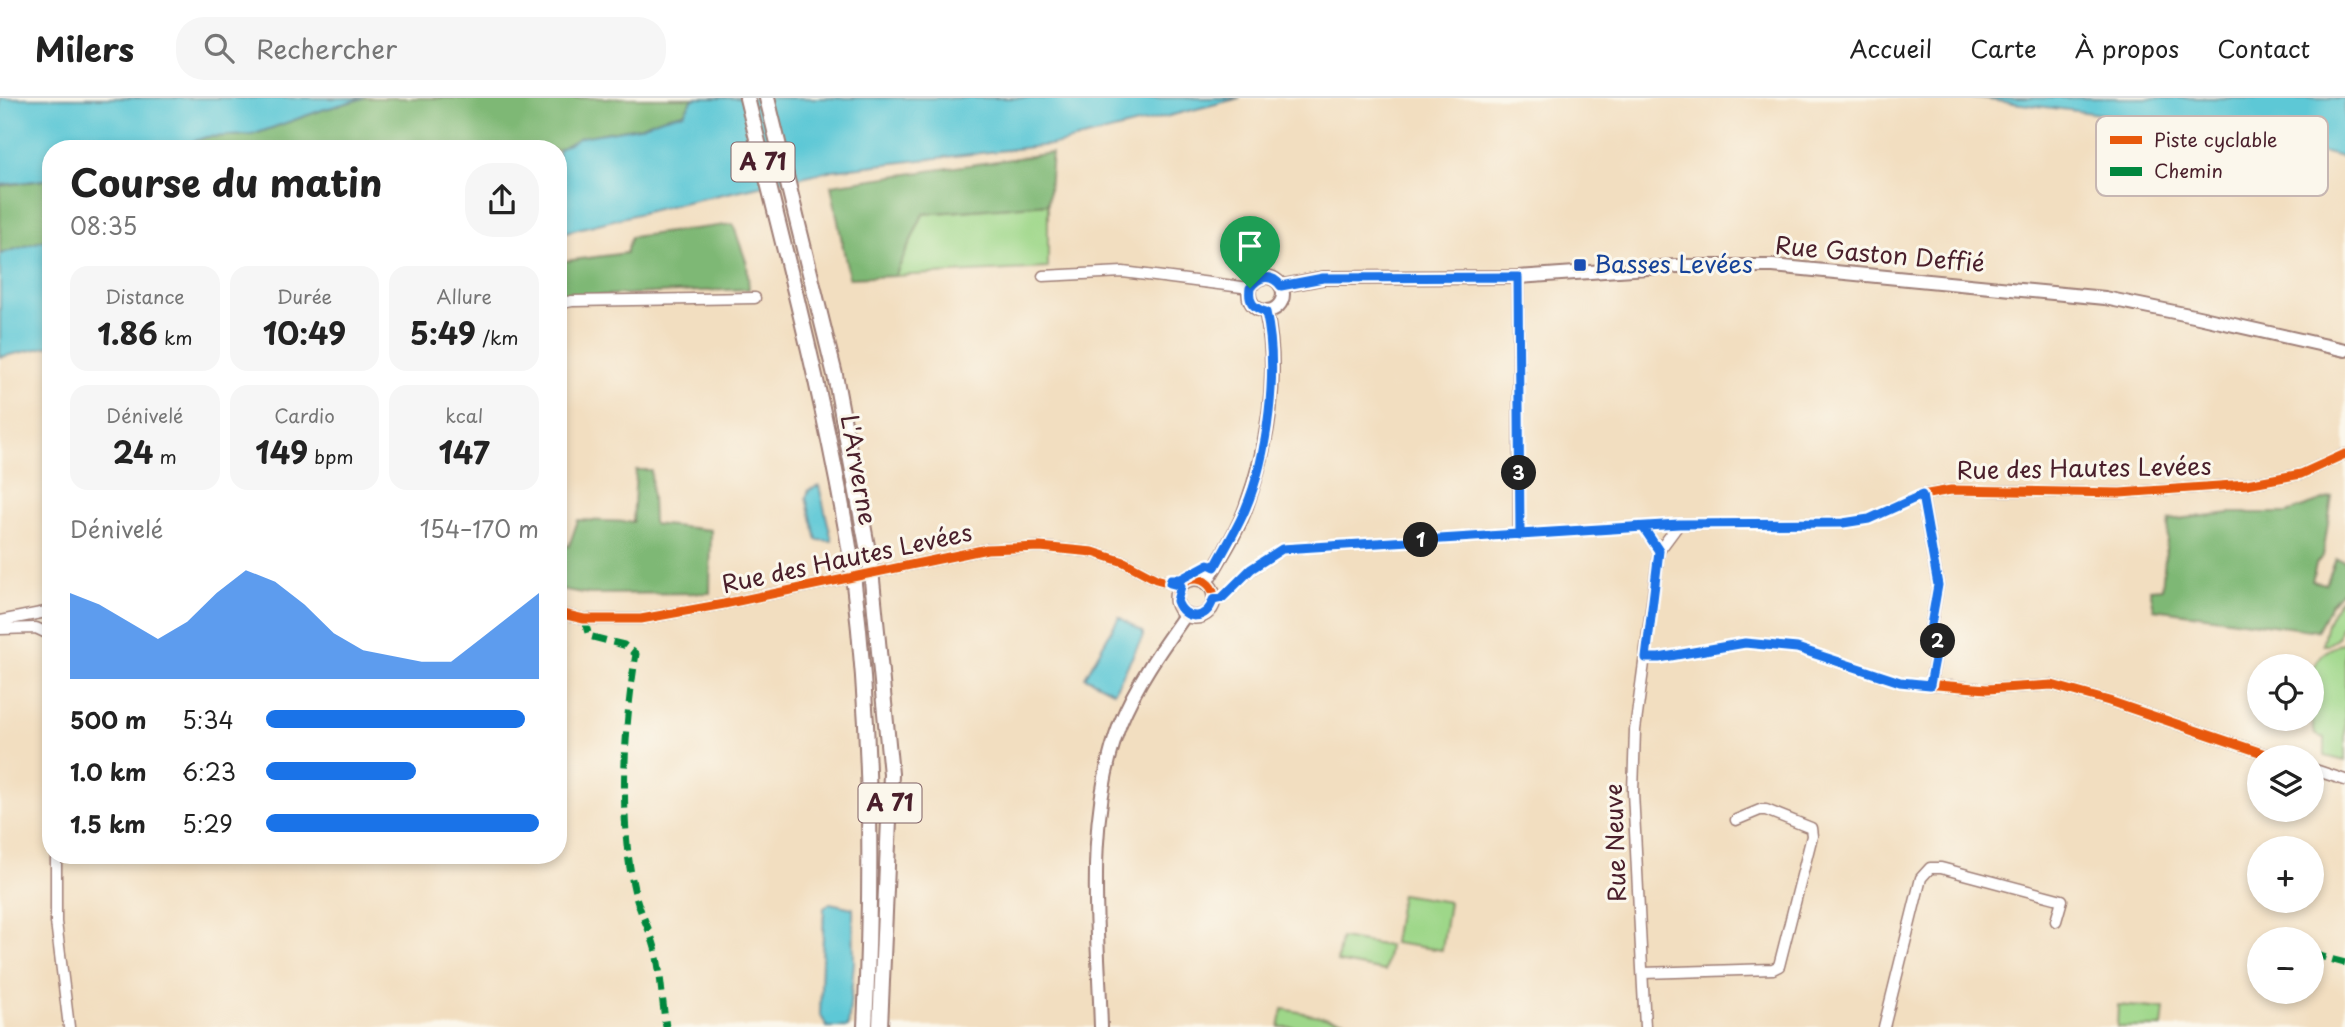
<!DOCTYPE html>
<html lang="fr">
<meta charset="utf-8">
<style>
:root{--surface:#fff;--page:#f6f6f6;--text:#222;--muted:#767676;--line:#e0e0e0;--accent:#1a73e8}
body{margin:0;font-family:"Playpen Sans",sans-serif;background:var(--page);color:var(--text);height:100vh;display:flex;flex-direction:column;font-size:26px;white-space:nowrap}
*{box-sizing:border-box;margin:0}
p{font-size:23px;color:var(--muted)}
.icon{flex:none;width:38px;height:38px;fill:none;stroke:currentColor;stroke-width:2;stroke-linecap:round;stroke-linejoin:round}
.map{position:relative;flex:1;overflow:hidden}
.panel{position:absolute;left:42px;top:42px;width:525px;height:724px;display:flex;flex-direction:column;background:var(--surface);border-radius:28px;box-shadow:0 4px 10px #0003}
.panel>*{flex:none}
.buttons{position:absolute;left:2247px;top:556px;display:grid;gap:14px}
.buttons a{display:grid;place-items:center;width:77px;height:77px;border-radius:50%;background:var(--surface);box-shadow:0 4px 10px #0003;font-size:35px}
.pin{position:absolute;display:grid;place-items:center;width:60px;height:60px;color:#fff;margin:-72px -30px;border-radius:50% 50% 50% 0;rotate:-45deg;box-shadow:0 0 7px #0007}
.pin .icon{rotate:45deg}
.km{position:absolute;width:35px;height:35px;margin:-18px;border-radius:50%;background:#222;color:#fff;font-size:19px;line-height:35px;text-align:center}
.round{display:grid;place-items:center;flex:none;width:74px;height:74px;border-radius:28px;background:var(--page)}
.head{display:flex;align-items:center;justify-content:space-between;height:119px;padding:0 28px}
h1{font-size:38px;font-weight:700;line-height:52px}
.figures{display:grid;grid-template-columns:repeat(3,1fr);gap:10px;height:119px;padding:7px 28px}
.figures div{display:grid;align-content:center;border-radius:18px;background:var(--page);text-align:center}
.figures b{font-size:30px;font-weight:700}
.figures small{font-size:19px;font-weight:400}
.figures p{font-size:19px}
.chart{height:196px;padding:14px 28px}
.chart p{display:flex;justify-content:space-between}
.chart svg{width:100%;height:126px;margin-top:7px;fill:var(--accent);opacity:.7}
ul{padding:0 28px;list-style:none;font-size:23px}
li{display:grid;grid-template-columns:112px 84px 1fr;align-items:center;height:52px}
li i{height:18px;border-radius:9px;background:var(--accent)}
header{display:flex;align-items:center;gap:42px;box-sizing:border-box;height:98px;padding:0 35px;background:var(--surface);border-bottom:2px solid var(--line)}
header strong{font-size:33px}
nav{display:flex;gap:38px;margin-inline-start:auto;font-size:24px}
.search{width:490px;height:63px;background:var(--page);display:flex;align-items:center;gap:18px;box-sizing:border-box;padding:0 24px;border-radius:28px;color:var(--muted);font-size:26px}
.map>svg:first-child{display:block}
</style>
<header>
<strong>Milers</strong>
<div class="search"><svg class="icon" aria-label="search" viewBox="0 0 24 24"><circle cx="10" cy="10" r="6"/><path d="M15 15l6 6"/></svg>Rechercher</div>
<nav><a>Accueil</a><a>Carte</a><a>À propos</a><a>Contact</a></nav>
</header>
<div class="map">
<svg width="2345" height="929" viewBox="0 0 2345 929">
<rect width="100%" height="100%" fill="#fbf7ec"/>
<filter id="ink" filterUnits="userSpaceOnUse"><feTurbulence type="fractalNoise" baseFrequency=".0143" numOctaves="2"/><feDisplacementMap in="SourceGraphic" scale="14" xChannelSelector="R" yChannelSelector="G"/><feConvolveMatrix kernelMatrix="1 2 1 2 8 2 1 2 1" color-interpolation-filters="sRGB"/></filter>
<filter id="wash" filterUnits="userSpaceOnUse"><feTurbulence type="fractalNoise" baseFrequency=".00686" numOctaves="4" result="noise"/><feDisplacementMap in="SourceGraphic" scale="28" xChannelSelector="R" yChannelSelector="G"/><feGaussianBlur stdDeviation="1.57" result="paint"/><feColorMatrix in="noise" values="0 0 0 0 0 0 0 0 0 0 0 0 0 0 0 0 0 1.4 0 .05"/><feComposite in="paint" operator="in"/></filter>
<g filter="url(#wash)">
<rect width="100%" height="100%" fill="#f2dec0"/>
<g fill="#9ed789" stroke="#747b5a" stroke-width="2">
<polygon points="1048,106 1048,170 895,178 923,116"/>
<path d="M2345,497v29l-4,3 -3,11 -11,7h-4c1,-20 8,-35 22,-50z"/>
<path d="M2344,544l1,1v118l-20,-5v-18l-10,-3c-4,-19 -9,-63 5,-78 5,-7 16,-11 24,-15z"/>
<polygon points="1401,796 1449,804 1442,852 1393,845"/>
<polygon points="1341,840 1389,848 1385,873 1337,864"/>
<polygon points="2118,907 2164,911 2162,929 2117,929"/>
<polygon points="1283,911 1377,929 1279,929"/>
</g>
<g fill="#7eb875" stroke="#646c50" stroke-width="2">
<polygon points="364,0 697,0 693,1 684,15 662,20 639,29 581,39 558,52 173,51 206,39 252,37 322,12"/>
<polygon points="1052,55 1048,106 923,116 895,178 849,180 831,87"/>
<polygon points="51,81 51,140 0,156 0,88"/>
<polygon points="733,126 747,166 749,191 558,199 558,164 626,155 631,139"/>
<polygon points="636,372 651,372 653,426 711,432 710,495 590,496 558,491 558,447 569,448 578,422 633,424"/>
<polygon points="2332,399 2323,458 2316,466 2312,483 2326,486 2336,461 2345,463 2345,490 2331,506 2317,533 2154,511 2150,491 2162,490 2169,422 2231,415 2287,415"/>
</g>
<g fill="#5dc8d6" stroke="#547480" stroke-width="2">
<polygon points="0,0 364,0 322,12 252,37 206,39 173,51 51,51 51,81 0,87"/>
<polygon points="697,0 1240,0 1058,46 833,72 677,106 558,136 558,52 581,39 639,29 662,20 684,15 693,1"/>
<polygon points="1973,0 2345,0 2345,60 2244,34"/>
<polygon points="51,140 51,248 0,259 0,156"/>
<polygon points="819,388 832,443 817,442 806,400 809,392"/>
<polygon points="1119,519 1143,534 1143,538 1114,594 1085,579"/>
<polygon points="830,805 853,810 854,864 848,929 827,929 820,916 824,810"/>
</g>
</g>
<g filter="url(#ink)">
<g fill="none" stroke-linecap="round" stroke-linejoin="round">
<g stroke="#9e7e76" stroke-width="13">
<g id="minor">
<polyline points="1043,178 1123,174 1250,190"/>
<polyline points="1518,179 1519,437"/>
<polyline points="558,206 572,203 755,200"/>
<polyline points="1922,397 1938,487 1931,527 1939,540 1930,587"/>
<polyline points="1643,429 1659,453"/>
<polyline points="1213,502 1222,500 1251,472 1282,451 1679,426 1843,425 1869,421 1922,397 1951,392 2120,395 2247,386 2301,376 2345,356"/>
<polyline points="558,515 584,521 641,521 724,506 987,451 1040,449 1093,454 1124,464 1156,481 1181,488"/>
<polyline points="0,523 51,513"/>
<polyline points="0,531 36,530 51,537"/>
<polyline points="1646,560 1659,560 1745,545 1797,550 1900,584 1987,591 2052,587 2109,603 2277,660"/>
<polyline points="2312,671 2345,682"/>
<polyline points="56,758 56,824 69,929"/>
<polyline points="1643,875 1773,871 1779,868 1812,738 1811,730 1766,712 1760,712 1736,722"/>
<polyline points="1645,929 1633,694 1635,632 1659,453 1679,426"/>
<polyline points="1884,929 1921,780 1930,770 1941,770 2062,802 2056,823"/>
</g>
</g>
<g stroke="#9e7e76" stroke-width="16">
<g id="major">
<circle cx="1266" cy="196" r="17"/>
<polyline points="1281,188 1323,180 1518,179 1676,168 1773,168 2105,200 2194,218 2345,252"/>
<circle cx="1195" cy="500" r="19"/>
<path d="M1206,485c14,-25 31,-50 40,-76 22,-60 34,-133 20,-195"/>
<path d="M1101,929c-3,-100 -17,-207 19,-303 16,-40 41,-75 66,-110"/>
</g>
</g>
<g stroke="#9e7e76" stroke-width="18">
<g id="highway">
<path d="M747,0c38,155 80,309 105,467"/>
<polyline points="767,0 835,277 870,464"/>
<polyline points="872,482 891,676 880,929"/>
<path d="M854,486c18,148 18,295 11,443"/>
</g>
</g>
<use href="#minor" stroke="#fff" stroke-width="10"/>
<use href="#major" stroke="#fff" stroke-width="12"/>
<use href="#highway" stroke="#fff" stroke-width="14"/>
<g stroke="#9e7e76" stroke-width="18" stroke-linecap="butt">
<g id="highway-bridge">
<polyline points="870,464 872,482"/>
<polyline points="852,467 854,486"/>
</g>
</g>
<use href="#highway-bridge" stroke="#fff" stroke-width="14"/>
<g stroke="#00873e" stroke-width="7" stroke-dasharray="14 7" stroke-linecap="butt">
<path d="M584,521l5,17 35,9 12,9c-12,70 -18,170 -1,239 4,18 15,36 20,55 6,25 7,53 11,79"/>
<polyline points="2312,856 2345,865"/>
</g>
<g stroke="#fbf7ec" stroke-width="13">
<g id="cycleway">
<circle cx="1195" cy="500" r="19"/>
<polyline points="1213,502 1222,500 1251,472 1282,451 1679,426 1843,425 1869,421 1922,397 1951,392 2120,395 2247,386 2301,376 2345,356"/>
<polyline points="558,515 584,521 641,521 724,506 987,451 1040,449 1093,454 1124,464 1156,481 1181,488"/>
<polyline points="1646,560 1659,560 1745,545 1797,550 1900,584 1987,591 2052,587 2109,603 2277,660"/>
</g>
</g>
<use href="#cycleway" stroke="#e8590c" stroke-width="9"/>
</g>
</g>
<g fill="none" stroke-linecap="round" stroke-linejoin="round" filter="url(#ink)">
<g stroke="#fff" stroke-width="14">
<path id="route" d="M1250,190c-2,14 3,20 16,24 13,57 2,144 -21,198 -8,19 -20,38 -30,57l-6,-3 -28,15h-10l-1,4 11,3 -4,15c7,20 30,20 36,-1l9,-2 29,-29 31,-20 397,-25 164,-1 26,-4 53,-24 16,90 -7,40 8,13 -9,47 -30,-3 -103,-34 -52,-5 -86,15h-13l13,-107 -16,-24 -123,8 -2,-258 -195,1 -42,8c-10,-13 -22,-10 -31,2"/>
</g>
<use href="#route" stroke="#1a73e8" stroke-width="9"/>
</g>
<rect fill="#1a4fb4" stroke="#fbf7ec" stroke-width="2.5" x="1573" y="160" width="14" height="14" rx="3.5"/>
<g text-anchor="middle" stroke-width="6" stroke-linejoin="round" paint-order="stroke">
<g fill="#fbf7ec" stroke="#7f6065" stroke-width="2">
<rect x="731.5" y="44.5" width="63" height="39" rx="5"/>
<rect x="858.5" y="685.5" width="63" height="39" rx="5"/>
</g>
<g font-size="23" font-weight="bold" fill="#4a1f2b">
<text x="763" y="72">A 71</text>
<text x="890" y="713">A 71</text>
</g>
<g font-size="24" fill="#4a1f2b" stroke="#fbf7ec">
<text transform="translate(1880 157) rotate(5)" y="8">Rue Gaston Deffié</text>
<text transform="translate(2084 371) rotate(-1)" y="8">Rue des Hautes Levées</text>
<text transform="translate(858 372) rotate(80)" y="8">L'Arverne</text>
<text transform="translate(847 461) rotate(-12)" y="8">Rue des Hautes Levées</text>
<text transform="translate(1616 745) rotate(-92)" y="8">Rue Neuve</text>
</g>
<g font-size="24" fill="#164399" stroke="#fbf7ec" text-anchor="start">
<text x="1594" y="175">Basses Levées</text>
</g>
</g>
<rect x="2096" y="18" width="232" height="80" rx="10" fill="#fbf7ec" stroke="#c6b6b2" stroke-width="2"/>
<rect x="2110" y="38" width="32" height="8" fill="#e8590c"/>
<rect x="2110" y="69" width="32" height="9" fill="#00873e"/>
<g font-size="19" fill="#4a1f2b">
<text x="2154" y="49">Piste cyclable</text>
<text x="2154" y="80">Chemin</text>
</g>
</svg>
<div class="buttons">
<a><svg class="icon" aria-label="locate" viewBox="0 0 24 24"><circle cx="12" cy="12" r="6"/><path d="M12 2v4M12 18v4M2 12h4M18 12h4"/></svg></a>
<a><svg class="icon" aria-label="layers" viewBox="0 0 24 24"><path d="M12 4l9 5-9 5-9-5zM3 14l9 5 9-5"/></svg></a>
<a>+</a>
<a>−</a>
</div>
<div class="pin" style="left:1250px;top:190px;background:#1e9e55"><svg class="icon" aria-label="arrive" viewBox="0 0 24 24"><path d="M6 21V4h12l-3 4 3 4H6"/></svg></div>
<b class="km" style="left:1421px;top:442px">1</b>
<b class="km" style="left:1938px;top:543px">2</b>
<b class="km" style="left:1519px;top:375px">3</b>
<section class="panel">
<div class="head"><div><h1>Course du matin</h1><p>08:35</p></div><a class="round"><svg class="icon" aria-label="share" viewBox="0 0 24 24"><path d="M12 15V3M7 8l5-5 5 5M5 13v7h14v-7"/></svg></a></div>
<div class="figures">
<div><p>Distance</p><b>1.86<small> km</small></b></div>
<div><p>Durée</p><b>10:49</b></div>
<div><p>Allure</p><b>5:49<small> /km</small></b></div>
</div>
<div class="figures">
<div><p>Dénivelé</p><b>24<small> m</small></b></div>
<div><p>Cardio</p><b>149<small> bpm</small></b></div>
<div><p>kcal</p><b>147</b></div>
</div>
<div class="chart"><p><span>Dénivelé</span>154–170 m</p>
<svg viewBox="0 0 160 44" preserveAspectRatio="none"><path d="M0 44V14L10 18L20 24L30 30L40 24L50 14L60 6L70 10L80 18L90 28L100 34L110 36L120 38L130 38L140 30L150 22L160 14V44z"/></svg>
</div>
<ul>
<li><b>500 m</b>5:34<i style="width:95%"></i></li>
<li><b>1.0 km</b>6:23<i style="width:55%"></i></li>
<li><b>1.5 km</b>5:29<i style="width:100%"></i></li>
</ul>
</section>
</div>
